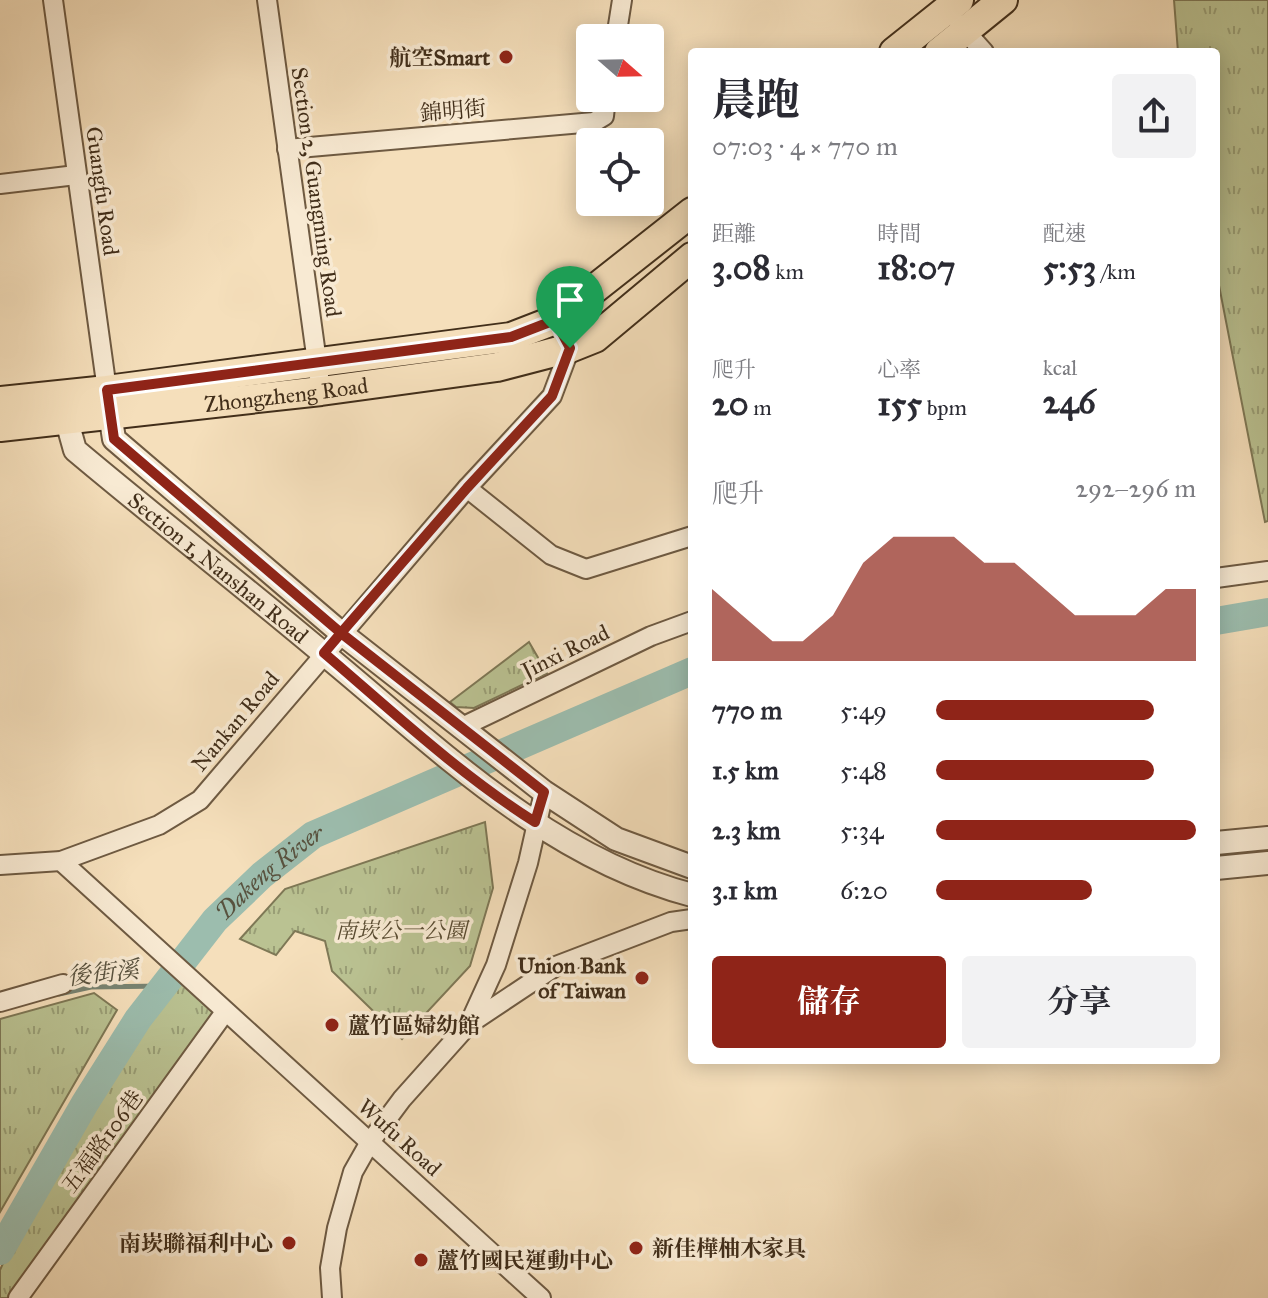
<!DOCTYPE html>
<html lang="zh-TW">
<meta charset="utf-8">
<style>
:root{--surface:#fff;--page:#f2f2f3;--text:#2b2b33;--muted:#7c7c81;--accent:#8f2418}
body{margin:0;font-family:"IM FELL Great Primer","Noto Serif TC",serif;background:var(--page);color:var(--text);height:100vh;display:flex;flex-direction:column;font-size:30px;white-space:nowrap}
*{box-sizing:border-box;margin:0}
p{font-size:26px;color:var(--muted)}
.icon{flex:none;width:44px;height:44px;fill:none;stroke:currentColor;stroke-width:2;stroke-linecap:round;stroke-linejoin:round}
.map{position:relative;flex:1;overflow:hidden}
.sheet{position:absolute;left:688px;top:48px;width:532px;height:1016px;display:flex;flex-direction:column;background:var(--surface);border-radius:8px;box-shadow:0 4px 20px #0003}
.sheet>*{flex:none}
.needle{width:52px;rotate:110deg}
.buttons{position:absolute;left:576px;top:24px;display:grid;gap:16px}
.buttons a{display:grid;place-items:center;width:88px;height:88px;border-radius:8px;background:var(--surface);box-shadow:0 4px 20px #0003;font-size:40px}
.pin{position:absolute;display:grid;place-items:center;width:68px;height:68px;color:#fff;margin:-82px -34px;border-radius:50% 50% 50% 0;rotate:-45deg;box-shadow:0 0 8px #0007}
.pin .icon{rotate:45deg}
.round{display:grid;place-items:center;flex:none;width:84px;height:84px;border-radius:8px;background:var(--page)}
.head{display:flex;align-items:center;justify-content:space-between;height:136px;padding:0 24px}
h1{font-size:44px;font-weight:700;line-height:60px}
.metrics{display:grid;grid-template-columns:repeat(3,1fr);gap:12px;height:136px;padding:8px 24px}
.metrics div{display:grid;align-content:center}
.metrics b{font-size:34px;font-weight:700}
.metrics small{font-size:22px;font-weight:400}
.metrics p{font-size:22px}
.chart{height:224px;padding:16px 24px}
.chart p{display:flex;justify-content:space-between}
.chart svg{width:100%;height:144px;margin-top:8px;fill:var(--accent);opacity:.7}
.primary-button{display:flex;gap:16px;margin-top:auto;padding:16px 24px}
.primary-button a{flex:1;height:92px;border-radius:8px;background:var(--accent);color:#fff;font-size:32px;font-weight:700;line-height:92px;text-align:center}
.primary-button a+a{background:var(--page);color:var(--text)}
ul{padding:0 24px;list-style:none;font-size:26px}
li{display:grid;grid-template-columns:128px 96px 1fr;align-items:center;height:60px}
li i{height:20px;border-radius:10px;background:var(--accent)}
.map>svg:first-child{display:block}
</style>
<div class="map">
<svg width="1268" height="1298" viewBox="0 0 1268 1298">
<defs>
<pattern id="park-tufts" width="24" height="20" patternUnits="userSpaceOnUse" patternTransform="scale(2)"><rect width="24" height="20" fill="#bac292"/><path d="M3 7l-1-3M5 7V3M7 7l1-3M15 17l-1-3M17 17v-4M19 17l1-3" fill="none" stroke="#999e76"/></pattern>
</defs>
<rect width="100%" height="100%" fill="#f5dfbb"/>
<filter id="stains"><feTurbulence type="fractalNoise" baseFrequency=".0025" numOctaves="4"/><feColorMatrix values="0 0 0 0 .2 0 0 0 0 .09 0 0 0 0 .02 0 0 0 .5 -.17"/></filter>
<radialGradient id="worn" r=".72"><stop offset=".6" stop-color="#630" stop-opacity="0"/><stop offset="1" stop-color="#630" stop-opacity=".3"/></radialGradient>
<g fill="url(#park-tufts)" stroke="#7e7856" stroke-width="2">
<polygon points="1174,0 1268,0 1268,521 1265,522 1216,270 1216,52 1178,52"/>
<polygon points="529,642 547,673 474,708 456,707 450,702"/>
<polygon points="485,822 493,888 470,966 402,1039 332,971 325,941 295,931 276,955 240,939 285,889"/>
<polygon points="177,968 225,1012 18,1298 0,1298 0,1270 37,1188 135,1045 146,1013"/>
<polygon points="94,993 117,1010 0,1212 0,1019"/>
</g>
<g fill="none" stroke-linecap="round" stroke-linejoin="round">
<polyline stroke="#788473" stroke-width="5" points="59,994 91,987 164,986"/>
<g stroke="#9cbdae" stroke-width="28">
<polyline points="1216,621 1268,612"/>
<path id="s1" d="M0,1251l85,-148 53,-84 77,-99 47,-45 51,-40 379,-164"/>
</g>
<g stroke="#6e5a42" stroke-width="22">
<g id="minor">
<polyline points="53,0 107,390"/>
<polyline points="267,0 321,391"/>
<polyline points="959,24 984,52"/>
<polyline points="616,38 622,0"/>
<polyline points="287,149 594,122 604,116 606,98"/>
<polyline points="0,184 76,175"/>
<polyline points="467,488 551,555 586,569 692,536"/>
<polyline points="1216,578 1268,571"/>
<polyline points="460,728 651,636 692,621"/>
<polyline points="61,861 541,1298"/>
<polyline points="0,865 61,861 159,825 200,800 467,488 552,396 570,348 555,320"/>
<polyline points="0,1002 63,984"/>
<polyline points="470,1022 496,965 528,863 544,792"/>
<polyline points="18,1298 225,1012"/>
<polyline points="332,1298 330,1268 337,1228 353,1172 370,1142 402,1099 469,1024 556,966 671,922 692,919"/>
</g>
</g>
<g stroke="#6e5a42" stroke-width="26">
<g id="tertiary">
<polyline points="108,400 114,439 341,633 544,792 616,839 692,867"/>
<path id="s2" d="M63,407l12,43c82,69 167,135 249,204 113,93 222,203 368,241"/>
<polyline points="1216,843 1268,838"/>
<polyline points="1216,868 1268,863"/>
</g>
</g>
<g stroke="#412e1a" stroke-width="32">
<g id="primary">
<polyline points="894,52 959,0"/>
<polyline points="939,52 1003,0"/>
<polyline points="0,401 107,390 511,337 555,320 692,212"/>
<path id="s3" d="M0,427l321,-36 176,-24 73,-19 25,-10 97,-81"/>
</g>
</g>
<use href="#minor" stroke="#f8ead3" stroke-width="18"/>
<use href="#tertiary" stroke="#f8ead3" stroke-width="22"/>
<use href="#primary" stroke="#f5dfbb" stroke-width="28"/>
</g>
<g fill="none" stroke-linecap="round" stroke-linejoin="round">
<g stroke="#fff" stroke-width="16">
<path id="route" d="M570,348l-15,-28 -44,17 -404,53 7,49 227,194 203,159 -9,30c-76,-48 -143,-111 -211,-169l17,-20 126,-145 85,-92 18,-48"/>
</g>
<use href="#route" stroke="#8f2418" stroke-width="10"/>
</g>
<g fill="#8f2418" stroke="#f8ead3" stroke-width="3">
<circle cx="506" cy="57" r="8"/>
<circle cx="642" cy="978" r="8"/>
<circle cx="332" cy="1025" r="8"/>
<circle cx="289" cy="1243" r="8"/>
<circle cx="636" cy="1248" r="8"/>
<circle cx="421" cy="1260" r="8"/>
</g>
<g text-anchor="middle" stroke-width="7" stroke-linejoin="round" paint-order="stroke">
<g font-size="22" font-weight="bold" fill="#412e1a" stroke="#f8ead3" text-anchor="end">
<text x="490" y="65">航空Smart</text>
<text x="626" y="973">Union Bank<tspan x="626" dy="25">of Taiwan</tspan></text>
<text x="348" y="1033" text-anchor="start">蘆竹區婦幼館</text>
<text x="273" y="1251">南崁聯福利中心</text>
<text x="652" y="1256" text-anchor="start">新佳樺柚木家具</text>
<text x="437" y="1268" text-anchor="start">蘆竹國民運動中心</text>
</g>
<g font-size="22" fill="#412e1a" stroke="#f8ead3">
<text transform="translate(453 110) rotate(-5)" y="8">錦明街</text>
<text transform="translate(103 191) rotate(82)" y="8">Guangfu Road</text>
<text transform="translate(317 192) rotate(82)" y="8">Section 2, Guangming Road</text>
<text dy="8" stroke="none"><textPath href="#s3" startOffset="288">Zhongzheng Road</textPath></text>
<text dy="8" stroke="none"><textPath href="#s2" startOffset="230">Section 1, Nanshan Road</textPath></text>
<text transform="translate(565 651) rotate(-26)" y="8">Jinxi Road</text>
<text transform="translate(235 721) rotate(-50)" y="8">Nankan Road</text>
<text transform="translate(400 1137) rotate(42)" y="8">Wufu Road</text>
<text transform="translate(102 1141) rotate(-54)" y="8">五福路106巷</text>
</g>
<g font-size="22" font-style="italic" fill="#594c32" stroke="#f8ead3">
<text x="401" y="938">南崁公一公園</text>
</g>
<g font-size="24" font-style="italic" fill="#58523f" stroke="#f8ead3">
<text dy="8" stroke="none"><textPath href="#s1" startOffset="468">Dakeng River</textPath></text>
<text transform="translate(103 973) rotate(-6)" y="8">後街溪</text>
</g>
</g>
<rect width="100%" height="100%" filter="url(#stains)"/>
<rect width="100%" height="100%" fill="url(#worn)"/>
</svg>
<div class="buttons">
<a><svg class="needle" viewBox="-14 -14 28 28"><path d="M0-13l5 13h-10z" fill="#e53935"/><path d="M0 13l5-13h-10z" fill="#7c7c81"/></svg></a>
<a><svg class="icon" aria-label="locate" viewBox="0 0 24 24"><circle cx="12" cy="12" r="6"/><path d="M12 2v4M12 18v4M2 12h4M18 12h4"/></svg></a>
</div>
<div class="pin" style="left:570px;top:348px;background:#1e9e55"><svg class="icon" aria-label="arrive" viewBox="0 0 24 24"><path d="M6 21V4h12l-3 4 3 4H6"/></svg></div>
<section class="sheet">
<div class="head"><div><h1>晨跑</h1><p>07:03 · 4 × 770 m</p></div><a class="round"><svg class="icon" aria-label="share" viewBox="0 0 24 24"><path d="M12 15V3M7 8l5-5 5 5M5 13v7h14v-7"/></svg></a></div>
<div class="metrics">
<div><p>距離</p><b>3.08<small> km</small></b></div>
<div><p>時間</p><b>18:07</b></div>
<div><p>配速</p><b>5:53<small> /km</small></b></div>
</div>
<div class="metrics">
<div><p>爬升</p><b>20<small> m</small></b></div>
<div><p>心率</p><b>155<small> bpm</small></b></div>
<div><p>kcal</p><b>246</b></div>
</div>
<div class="chart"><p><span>爬升</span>292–296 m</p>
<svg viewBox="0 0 160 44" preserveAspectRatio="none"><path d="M0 44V22L10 30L20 38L30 38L40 30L50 14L60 6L70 6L80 6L90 14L100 14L110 22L120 30L130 30L140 30L150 22L160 22V44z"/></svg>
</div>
<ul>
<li><b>770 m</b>5:49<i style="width:84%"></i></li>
<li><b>1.5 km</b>5:48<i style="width:84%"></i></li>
<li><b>2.3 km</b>5:34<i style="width:100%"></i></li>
<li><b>3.1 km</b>6:20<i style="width:60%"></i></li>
</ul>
<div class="primary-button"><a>儲存</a><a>分享</a></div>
</section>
</div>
